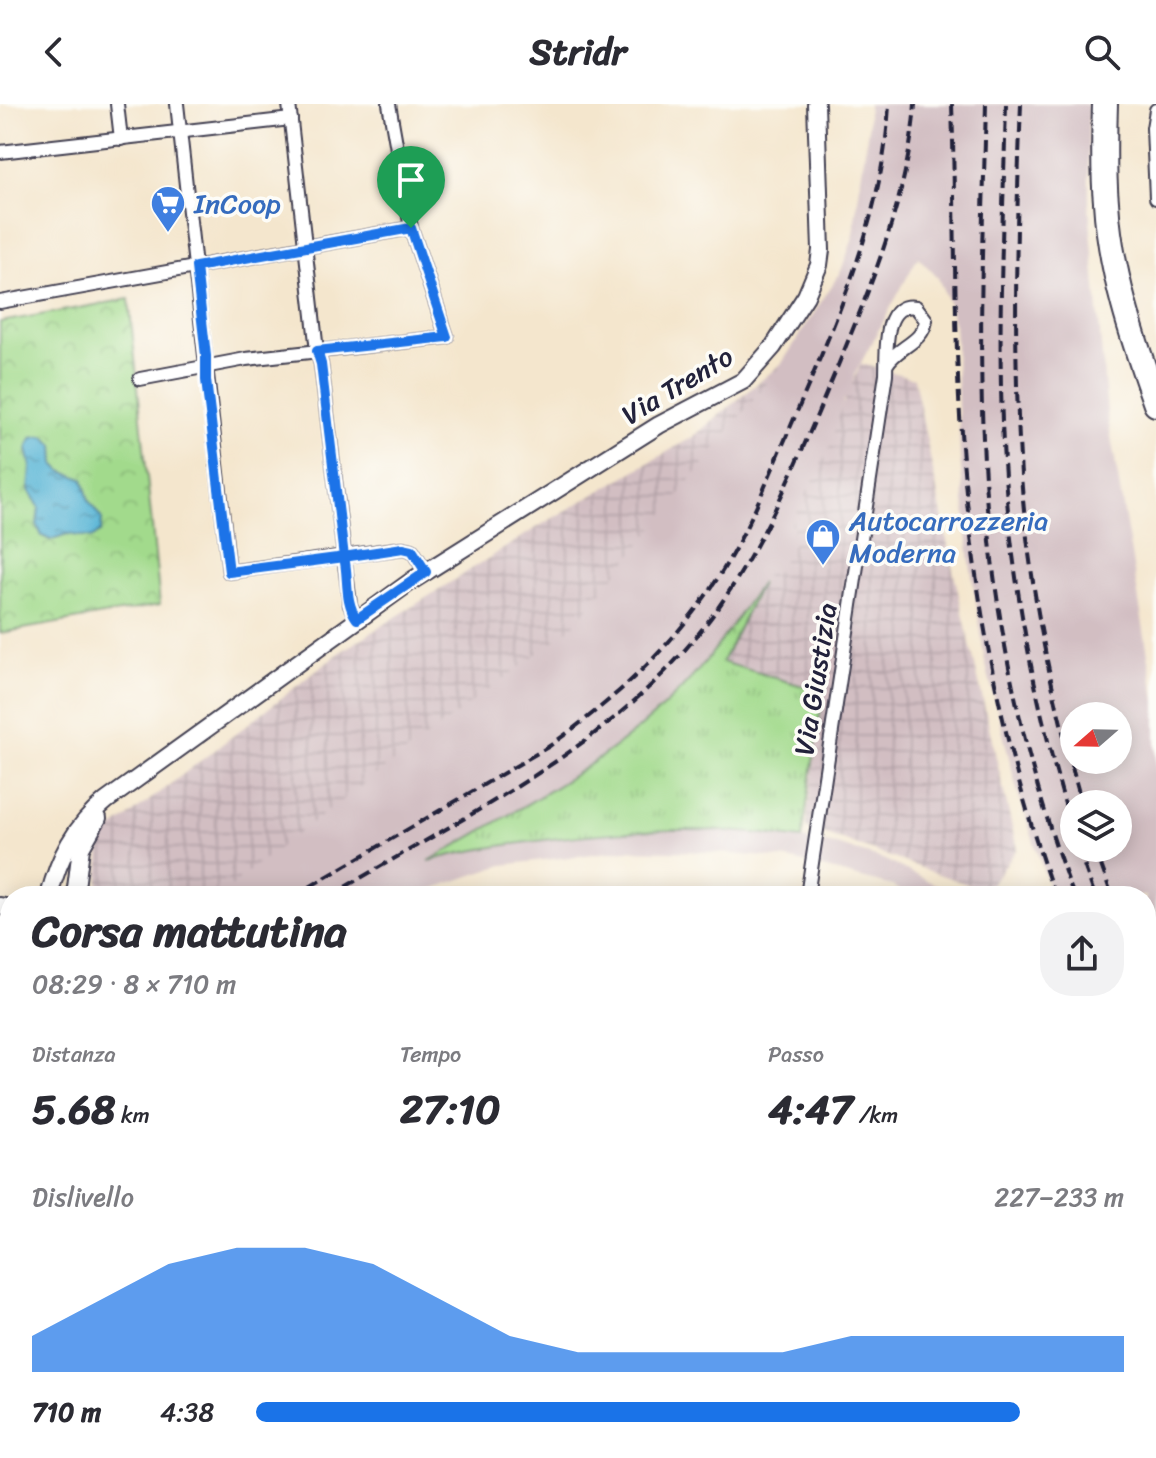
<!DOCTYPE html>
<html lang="it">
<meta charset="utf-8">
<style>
:root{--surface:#fff;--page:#f2f2f3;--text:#2b2b33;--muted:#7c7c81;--accent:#1a73e8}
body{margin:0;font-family:Sriracha,sans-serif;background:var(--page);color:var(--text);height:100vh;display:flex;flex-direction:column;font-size:30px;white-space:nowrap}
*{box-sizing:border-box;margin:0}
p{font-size:26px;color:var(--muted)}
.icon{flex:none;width:44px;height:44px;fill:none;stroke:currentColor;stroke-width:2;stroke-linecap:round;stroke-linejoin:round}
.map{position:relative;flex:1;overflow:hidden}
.details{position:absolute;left:0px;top:782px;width:1156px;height:572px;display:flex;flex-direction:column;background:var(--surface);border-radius:32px 32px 0 0;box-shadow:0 4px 20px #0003}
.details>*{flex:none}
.needle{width:52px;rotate:250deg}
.controls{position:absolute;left:1060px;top:598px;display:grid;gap:16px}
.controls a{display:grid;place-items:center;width:72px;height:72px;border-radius:50%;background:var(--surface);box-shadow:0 4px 20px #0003;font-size:40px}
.pin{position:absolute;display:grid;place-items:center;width:68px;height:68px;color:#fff;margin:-82px -34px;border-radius:50% 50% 50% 0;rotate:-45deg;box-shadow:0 0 8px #0007}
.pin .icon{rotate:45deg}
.round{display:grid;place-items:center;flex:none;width:84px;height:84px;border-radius:32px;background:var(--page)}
.head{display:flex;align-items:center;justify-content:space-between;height:136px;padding:0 32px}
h1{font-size:44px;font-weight:700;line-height:60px}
.figures{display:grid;grid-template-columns:repeat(3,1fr);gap:12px;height:136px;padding:8px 32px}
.figures div{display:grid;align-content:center}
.figures b{font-size:40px;font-weight:700}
.figures small{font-size:22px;font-weight:400}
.figures p{font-size:22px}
.chart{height:224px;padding:16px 32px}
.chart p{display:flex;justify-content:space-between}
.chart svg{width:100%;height:144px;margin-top:8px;fill:var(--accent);opacity:.7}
ul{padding:0 32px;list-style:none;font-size:26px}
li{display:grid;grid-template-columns:128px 96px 1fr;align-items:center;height:60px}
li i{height:20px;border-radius:10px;background:var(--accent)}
header{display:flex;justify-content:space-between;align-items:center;height:104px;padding:0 32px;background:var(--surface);font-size:36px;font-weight:700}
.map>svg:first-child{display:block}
</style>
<header><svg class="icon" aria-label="back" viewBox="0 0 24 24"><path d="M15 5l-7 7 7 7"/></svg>Stridr<svg class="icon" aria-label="search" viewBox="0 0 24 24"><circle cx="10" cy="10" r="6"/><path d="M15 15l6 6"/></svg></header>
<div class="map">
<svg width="1156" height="1354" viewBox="0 0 1156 1354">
<defs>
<pattern id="industrial-grid" width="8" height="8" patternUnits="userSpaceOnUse" patternTransform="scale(2)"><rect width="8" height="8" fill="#d2bec2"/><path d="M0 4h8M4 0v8" fill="none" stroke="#b4a3a8"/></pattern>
<pattern id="grass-tufts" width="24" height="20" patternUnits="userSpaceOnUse" patternTransform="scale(2)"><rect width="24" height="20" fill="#a2da8c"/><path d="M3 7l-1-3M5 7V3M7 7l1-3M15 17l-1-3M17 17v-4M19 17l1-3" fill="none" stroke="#8bbb7a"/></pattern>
<pattern id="park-crowns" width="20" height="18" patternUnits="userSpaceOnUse" patternTransform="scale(2)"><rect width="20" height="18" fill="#a2da8c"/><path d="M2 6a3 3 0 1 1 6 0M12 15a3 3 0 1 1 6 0" fill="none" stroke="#8bbb7a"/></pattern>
<pattern id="water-ripples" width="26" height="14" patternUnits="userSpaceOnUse" patternTransform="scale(2)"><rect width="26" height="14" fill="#58b5d6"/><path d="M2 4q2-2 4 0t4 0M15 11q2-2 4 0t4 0" fill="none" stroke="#4893af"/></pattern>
</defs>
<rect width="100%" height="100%" fill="#fdfcf7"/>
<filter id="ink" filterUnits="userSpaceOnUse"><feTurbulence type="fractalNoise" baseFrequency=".0125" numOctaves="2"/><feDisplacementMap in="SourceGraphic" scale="16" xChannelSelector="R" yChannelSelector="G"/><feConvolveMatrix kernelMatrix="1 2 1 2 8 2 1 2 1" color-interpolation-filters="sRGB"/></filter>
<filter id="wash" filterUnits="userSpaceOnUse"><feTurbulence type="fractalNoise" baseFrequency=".006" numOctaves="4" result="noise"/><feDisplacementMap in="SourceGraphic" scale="32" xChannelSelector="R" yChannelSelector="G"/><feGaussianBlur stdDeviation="1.8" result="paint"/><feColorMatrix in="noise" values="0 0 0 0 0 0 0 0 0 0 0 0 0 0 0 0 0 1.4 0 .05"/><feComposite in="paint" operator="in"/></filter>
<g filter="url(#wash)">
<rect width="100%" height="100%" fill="#f4e6cd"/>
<g fill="url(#industrial-grid)">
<polygon points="782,259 764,365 263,792 98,792 101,734 342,547 541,421 693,333"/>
<polygon points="861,260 914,274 952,461 1017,745 986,787 806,723 823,589 722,558 755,493"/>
</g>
<g fill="#d2bec2" fill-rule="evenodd">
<path d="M868,0h220l1,103 18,206 49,288v602l-10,-37v-370h-140l8,-9 37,7 -34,-104 -32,-129 -15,-98 -10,-106 -5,-127 -5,-22 -12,-30 -20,-21 -62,115 -9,27h-3l-14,48 -39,77 3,2 -2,6 5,4 -22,38h-8l-64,92 -21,22 -50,46 -70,50 -129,75 57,-12 108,-14 88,-4 75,3 75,13 47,14 76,37h-49l-18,-10 -104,-27 -79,-7 -83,-2 -123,15 -92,31h-190l32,-29 319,-240 70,-85 140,-179 59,-92 11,-30 16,-112zM1074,612h44v44h-44zM1074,700h44v44h-44z"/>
<polygon points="10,918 10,993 0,997 0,922"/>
</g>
<g fill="url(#grass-tufts)" stroke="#627e64" stroke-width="2">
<path d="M761,479l-39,79 101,30 -21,147c-86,-14 -172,-10 -258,1 -39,5 -77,10 -115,21 88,-52 185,-100 256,-176 29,-30 52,-68 76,-102z"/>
<polygon points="116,1344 261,1344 246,1354 127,1354"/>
</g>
<polygon fill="url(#park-crowns)" stroke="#627e64" stroke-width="2" points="129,195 160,501 0,529 0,218"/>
<polygon fill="url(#water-ripples)" stroke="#3d6c88" stroke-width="2" points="44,332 54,341 55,360 62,367 83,375 89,397 102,415 101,427 92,434 67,430 50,436 42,432 37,421 39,403 29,386 31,363 27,345 32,334"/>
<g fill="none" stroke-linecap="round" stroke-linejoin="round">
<polyline stroke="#58b5d6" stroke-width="4" points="0,1148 10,1149"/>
</g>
</g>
<g filter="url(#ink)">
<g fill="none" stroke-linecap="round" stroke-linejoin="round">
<g stroke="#423f51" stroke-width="16">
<g id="minor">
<polyline points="117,0 121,35"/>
<polyline points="177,0 229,468 403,444 412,446 426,468"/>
<polyline points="289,0 317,247 321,260 350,501 357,515"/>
<polyline points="1156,6 1153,24 1156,94"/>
<polyline points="0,48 291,15"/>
<polyline points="0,198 411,124"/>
<polyline points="140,275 246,255 447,233 411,124 389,0"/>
<path d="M807,792l79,-522c1,-22 -4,-73 30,-67l10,13c-3,23 -28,26 -39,44"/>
<polyline points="1146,1329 1156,1347"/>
<polyline points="499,1344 509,1354"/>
<polyline points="689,1344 692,1354"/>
<polyline points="43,1354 44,1344"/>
<polyline points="709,1354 721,1344"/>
</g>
</g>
<g stroke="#423f51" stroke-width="20">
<g id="tertiary">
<path d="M49,792c10,-39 25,-69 57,-95l307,-221 246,-155 84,-44 30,-34 33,-51 13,-31 2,-15 -5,-146"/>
<polyline points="75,792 81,744 98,714"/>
<polyline points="0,802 10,804"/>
<polyline points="0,900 10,894"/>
<polyline points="0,1030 10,1022"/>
<polyline points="0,1044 7,1060 0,1077"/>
<polyline points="96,1344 105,1354"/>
<polyline points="903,1344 911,1354"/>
</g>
</g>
<g stroke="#423f51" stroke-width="28">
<g id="motorway">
<path d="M1105,0c-1,33 -2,66 1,98 4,69 27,137 50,202"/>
<polyline points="1146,1141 1156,1140"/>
<polyline points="1146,1167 1156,1165"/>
<polyline points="0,1231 10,1231"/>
<polyline points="0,1256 10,1257"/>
<polyline points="0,1279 10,1280"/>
<polyline points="0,1300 10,1301"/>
<polyline points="281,1345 282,1344"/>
</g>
</g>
<use href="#minor" stroke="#fff" stroke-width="12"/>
<use href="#tertiary" stroke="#fff" stroke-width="16"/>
<use href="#motorway" stroke="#fff" stroke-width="24"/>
<g stroke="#22223b" stroke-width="4" stroke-dasharray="12 6" stroke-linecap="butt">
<path d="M952,0c4,124 1,254 13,377 13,142 42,281 90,415"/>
<path d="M986,0c-4,152 -11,305 6,456 14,114 41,229 82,336"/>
<path d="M1006,0c-3,123 -10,248 -1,372 9,121 33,242 69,358"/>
<path d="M1021,0c-5,124 -8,248 0,371 8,112 31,222 61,329"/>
<polyline points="1078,744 1095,792"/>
<polyline points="1095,744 1112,792"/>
<path d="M294,792l254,-149c62,-44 117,-93 161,-156 35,-49 57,-108 81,-163 45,-105 93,-208 99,-324"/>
<path d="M330,792c141,-85 296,-153 392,-294 48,-70 79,-150 112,-227 36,-87 74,-176 81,-271"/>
<polyline points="1146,877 1156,899"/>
<polyline points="1146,898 1156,921"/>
<polyline points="0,942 10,937"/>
<polyline points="1146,946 1156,967"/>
<polyline points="0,976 10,971"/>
<polyline points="1146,985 1156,1007"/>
</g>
</g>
</g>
<g fill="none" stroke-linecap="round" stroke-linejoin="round" filter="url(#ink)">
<g stroke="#fff" stroke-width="16">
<path id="route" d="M411,124l-215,39 10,89v24l23,192 108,-14 13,-2 53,-8 9,2 14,22 -69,47c-13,-17 -8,-42 -13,-62l-23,-193 -4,-13 130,-14 -36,-109"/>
</g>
<use href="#route" stroke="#1a73e8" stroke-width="10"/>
</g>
<defs>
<g id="supermarket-pin" transform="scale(1.8)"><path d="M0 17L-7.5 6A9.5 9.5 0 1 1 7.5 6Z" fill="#3f7fe0" stroke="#fdfcf7"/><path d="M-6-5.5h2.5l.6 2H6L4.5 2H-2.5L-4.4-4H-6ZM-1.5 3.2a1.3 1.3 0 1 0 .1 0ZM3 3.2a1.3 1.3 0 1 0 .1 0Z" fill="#fff"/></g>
<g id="shop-pin" transform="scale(1.8)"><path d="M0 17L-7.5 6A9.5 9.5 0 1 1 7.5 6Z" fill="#3f7fe0" stroke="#fdfcf7"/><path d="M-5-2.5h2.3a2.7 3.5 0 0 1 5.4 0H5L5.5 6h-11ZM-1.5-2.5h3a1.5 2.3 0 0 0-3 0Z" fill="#fff"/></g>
</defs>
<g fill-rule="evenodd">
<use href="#supermarket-pin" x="168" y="99"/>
<use href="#shop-pin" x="823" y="432"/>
</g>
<g text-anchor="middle" stroke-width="7" stroke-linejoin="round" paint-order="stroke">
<g font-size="28" fill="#366cbe" stroke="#fdfcf7" text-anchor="start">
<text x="194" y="109">InCoop</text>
<text x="849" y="426">Autocarrozzeria<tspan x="849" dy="32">Moderna</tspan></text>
</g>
<g font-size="28" fill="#22223b" stroke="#fdfcf7">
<text transform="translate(677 281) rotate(-31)" y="10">Via Trento</text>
<text transform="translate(815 575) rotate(-81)" y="10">Via Giustizia</text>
</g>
</g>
</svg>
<div class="controls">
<a><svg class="needle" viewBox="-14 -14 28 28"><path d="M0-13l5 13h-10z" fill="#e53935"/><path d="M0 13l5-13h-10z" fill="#7c7c81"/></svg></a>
<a><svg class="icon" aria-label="layers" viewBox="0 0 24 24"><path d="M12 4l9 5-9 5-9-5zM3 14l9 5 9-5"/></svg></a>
</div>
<div class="pin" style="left:411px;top:124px;background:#1e9e55"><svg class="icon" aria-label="arrive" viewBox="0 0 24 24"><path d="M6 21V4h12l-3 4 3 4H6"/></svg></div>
<section class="details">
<div class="head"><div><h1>Corsa mattutina</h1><p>08:29 · 8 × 710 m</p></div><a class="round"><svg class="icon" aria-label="share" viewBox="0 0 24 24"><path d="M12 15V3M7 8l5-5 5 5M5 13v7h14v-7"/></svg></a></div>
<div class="figures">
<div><p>Distanza</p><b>5.68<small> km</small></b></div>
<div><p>Tempo</p><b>27:10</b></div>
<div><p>Passo</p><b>4:47<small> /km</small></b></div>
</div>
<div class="chart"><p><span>Dislivello</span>227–233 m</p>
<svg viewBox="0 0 160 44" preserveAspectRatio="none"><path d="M0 44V33L10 22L20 11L30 6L40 6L50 11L60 22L70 33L80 38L90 38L100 38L110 38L120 33L130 33L140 33L150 33L160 33V44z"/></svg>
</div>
<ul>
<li><b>710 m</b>4:38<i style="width:88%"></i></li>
</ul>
</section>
</div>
